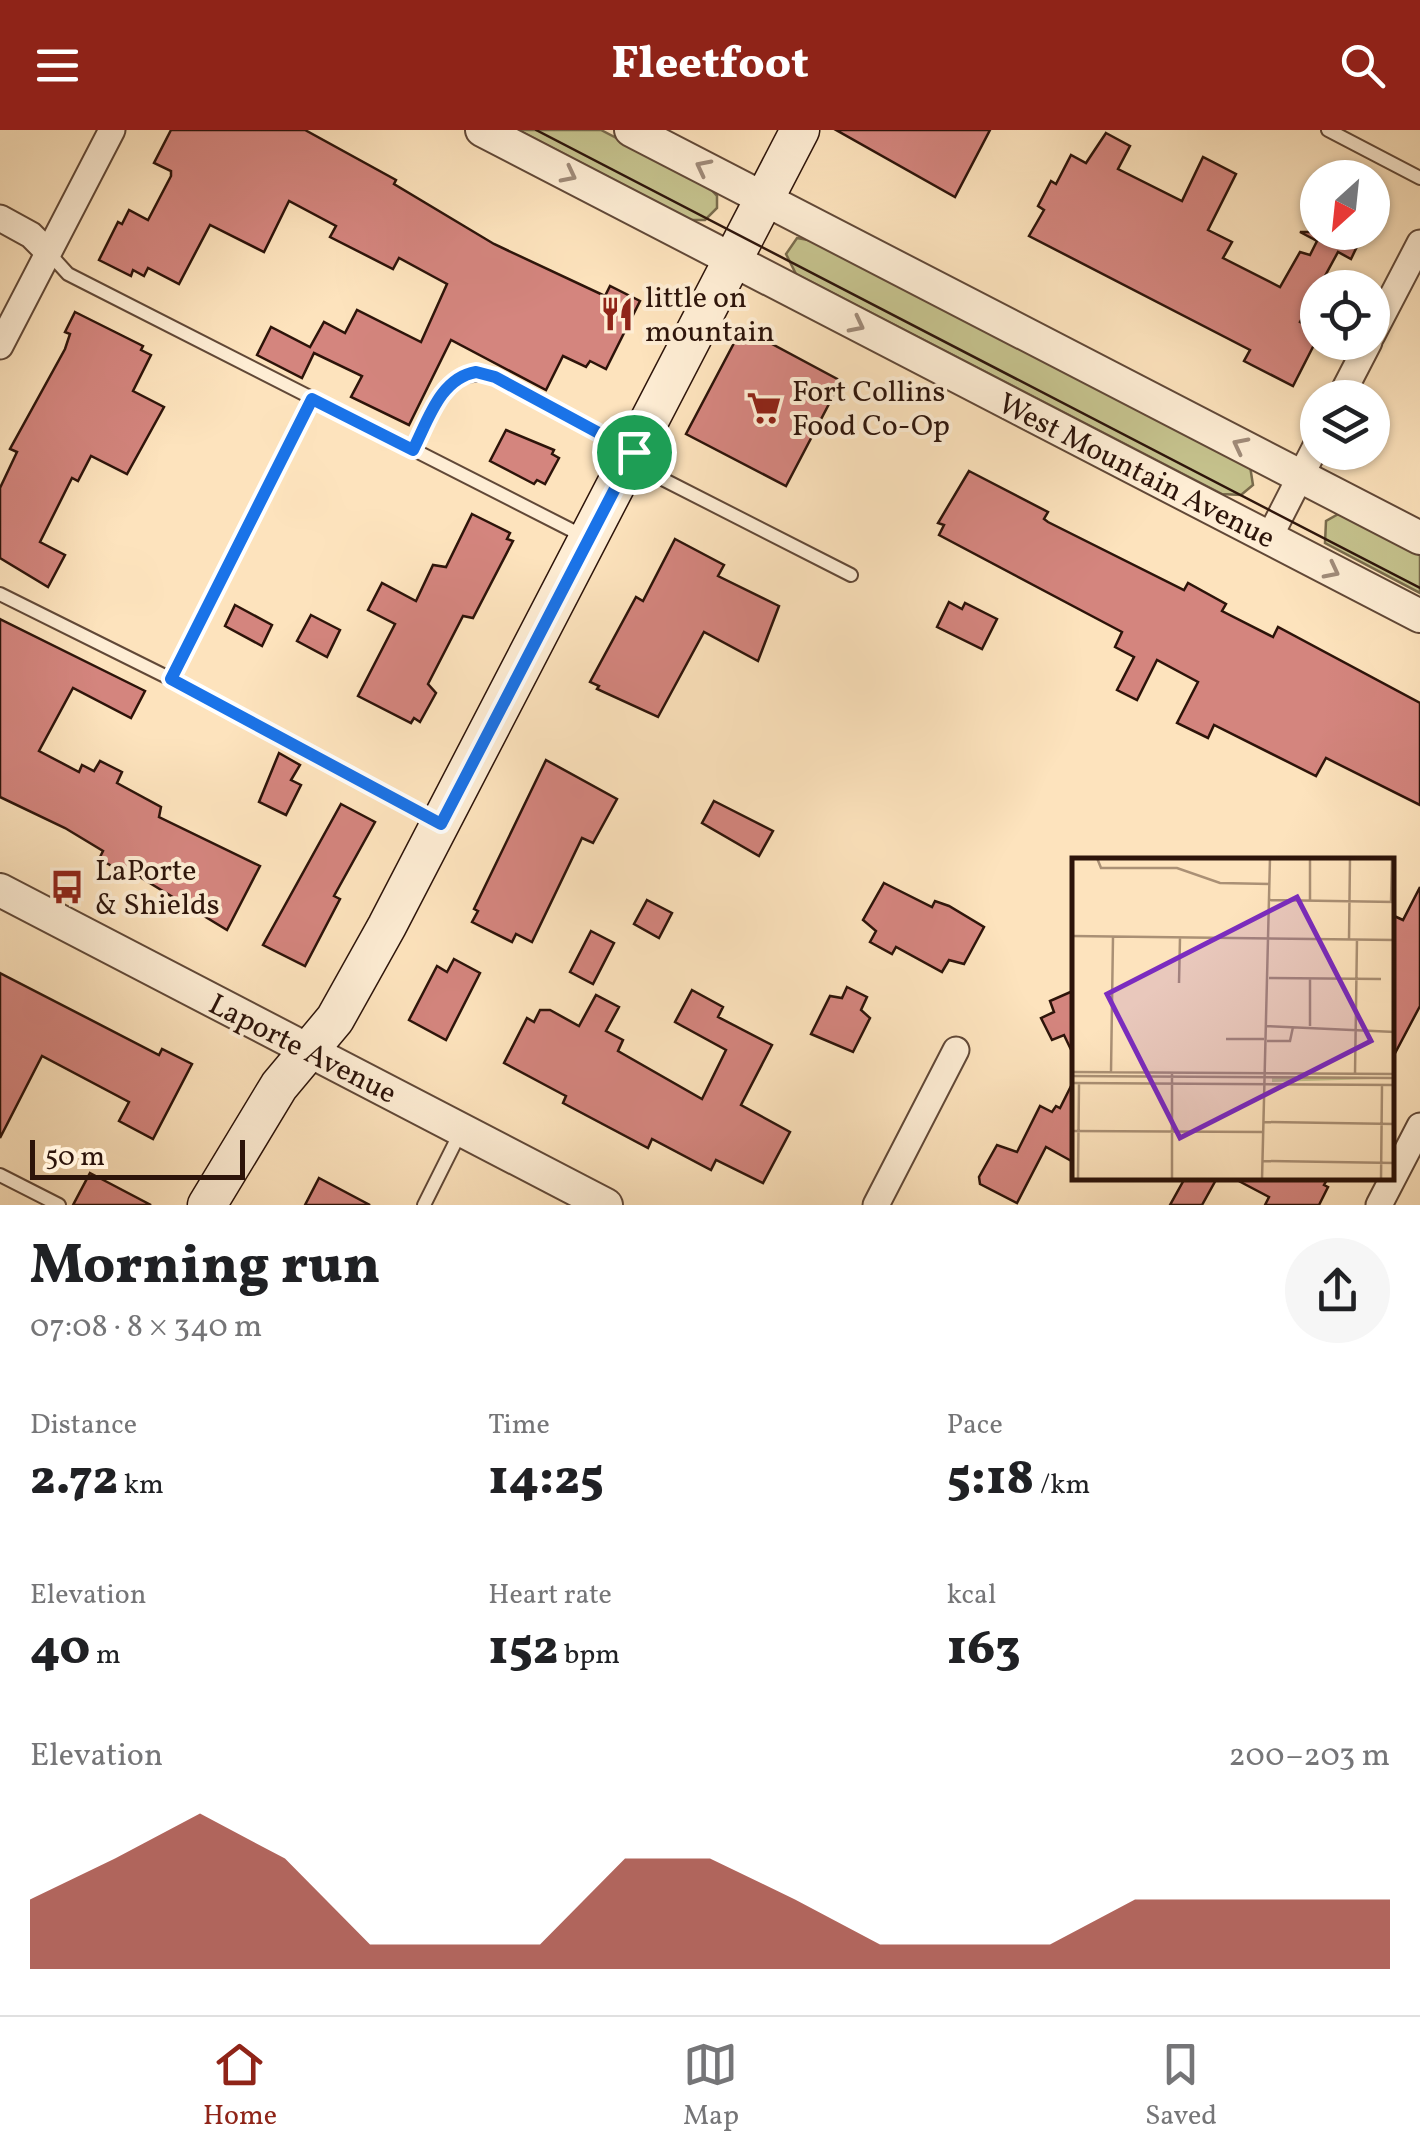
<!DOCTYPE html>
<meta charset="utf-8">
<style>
:root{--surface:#fff;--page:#f6f6f6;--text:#202124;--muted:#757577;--line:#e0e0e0;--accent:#8f2418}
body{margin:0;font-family:Vollkorn,serif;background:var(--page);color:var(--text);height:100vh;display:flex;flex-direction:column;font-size:38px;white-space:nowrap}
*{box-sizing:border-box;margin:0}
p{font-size:32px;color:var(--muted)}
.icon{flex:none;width:55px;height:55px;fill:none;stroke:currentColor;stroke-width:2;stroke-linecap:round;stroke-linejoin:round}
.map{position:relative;height:1075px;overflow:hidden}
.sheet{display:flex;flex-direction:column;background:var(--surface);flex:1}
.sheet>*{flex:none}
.needle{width:65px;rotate:207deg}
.tools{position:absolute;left:1300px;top:30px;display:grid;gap:20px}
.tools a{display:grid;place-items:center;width:90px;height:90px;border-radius:50%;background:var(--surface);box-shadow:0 2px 8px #0004;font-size:50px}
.scale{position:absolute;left:30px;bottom:25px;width:215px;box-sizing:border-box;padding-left:10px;border:5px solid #2d140a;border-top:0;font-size:28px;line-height:35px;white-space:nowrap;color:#2d140a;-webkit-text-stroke:8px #feedd4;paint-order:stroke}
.pin{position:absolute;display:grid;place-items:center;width:85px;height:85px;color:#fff;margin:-42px;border:5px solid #fff;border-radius:50%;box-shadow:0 2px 10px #0007}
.round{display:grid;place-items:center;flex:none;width:105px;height:105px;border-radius:52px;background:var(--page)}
.head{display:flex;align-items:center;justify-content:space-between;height:170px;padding:0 30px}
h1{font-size:55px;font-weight:800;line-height:75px}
.figures{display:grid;grid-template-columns:repeat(3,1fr);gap:15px;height:170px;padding:10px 30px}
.figures div{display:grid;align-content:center}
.figures b{font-size:50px;font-weight:800}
.figures small{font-size:28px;font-weight:400}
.figures p{font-size:28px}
.chart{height:280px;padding:20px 30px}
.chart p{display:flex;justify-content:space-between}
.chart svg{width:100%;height:180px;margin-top:10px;fill:var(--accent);opacity:.7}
header{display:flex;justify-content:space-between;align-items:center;height:130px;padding:0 30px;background:var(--accent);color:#fff;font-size:45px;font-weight:800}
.menu{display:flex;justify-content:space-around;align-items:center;height:140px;border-top:2px solid var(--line);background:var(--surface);font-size:28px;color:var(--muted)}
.menu a{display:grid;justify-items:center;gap:5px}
.menu .selected{color:var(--accent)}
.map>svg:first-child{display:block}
</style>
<header><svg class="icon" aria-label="menu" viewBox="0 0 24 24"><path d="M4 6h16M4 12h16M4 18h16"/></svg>Fleetfoot<svg class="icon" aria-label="search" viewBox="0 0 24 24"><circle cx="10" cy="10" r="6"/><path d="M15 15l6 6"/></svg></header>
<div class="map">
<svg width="1420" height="1075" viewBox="0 0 1420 1075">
<rect width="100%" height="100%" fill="#fde3bd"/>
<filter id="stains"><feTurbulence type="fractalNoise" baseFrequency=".002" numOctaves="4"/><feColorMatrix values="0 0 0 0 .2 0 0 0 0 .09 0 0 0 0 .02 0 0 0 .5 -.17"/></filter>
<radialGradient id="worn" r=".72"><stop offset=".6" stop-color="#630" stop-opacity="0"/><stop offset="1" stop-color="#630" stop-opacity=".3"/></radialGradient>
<g fill="#c5c28d" stroke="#796b4c" stroke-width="2.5">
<polygon points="518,0 601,0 708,56 717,66 717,78 705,90 691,90"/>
<polygon points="797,108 814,111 1250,336 1253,355 1241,365 1222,364 796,144 786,124"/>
<polygon points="1342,382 1420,423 1420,463 1325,413 1326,391"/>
</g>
<g fill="#d4857e" stroke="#2d140a" stroke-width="2.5">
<polygon points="171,0 305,0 396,50 394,54 494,114 605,166 610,156 640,171 606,239 590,231 586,237 563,226 546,260 451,210 409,295 351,267 362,246 314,223 302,248 257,225 271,197 310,217 324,192 345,203 357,180 421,212 447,154 399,128 393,139 330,107 336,96 289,71 264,122 210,95 179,154 148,138 144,146 133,140 131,146 99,130 118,92 122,94 129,80 148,90 171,46 171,41 154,33"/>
<polygon points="836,0 990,0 955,67"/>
<polygon points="1106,3 1130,16 1118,39 1182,71 1203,27 1236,44 1208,100 1232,112 1223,128 1280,157 1300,122 1310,125 1317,111 1300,102 1364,102 1351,129 1338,122 1300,192 1318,202 1318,207 1293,256 1244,231 1250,220 1029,106 1044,80 1038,76 1051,51 1056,54 1071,25 1086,33"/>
<polygon points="75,182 143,216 141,220 151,225 133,261 164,277 127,344 91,326 78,351 72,348 40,412 65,425 48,457 0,428 0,358 17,322 10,319 65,219 70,204 65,202"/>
<polygon points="742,198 841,251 786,356 686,304"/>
<polygon points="506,300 554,320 552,324 559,328 545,354 537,350 534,354 490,331"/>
<polygon points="969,341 1048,382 1044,389 1048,392 1184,460 1188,453 1226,474 1222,481 1273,507 1278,497 1420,573 1420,675 1326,628 1316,646 1214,595 1208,608 1177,593 1198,552 1157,530 1137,570 1117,560 1134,527 1115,517 1122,502 939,405 944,395 938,393"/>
<polygon points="472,384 510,403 507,409 513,411 473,488 463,486 428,554 436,563 420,592 414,588 411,593 358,566 395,494 368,480 382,453 416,471 433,435 446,437"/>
<polygon points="675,409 724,435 718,446 779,476 758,531 704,502 658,587 597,559 599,556 590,552 636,467 643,471"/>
<polygon points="949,472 962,479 965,473 997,489 982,519 937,497"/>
<polygon points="235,475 272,495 262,516 225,496"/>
<polygon points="311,485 340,500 327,527 297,511"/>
<polygon points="0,489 145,561 131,588 73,558 39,621 79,642 82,635 94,641 100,631 122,642 117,653 161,677 159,687 260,736 227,800 125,738 123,742 99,729 103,721 65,698 0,667"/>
<polygon points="279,623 300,635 291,650 301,655 286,685 259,672"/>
<polygon points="546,630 617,669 593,713 582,708 532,812 516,804 512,812 472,792 478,781 474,779"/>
<polygon points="714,671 773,701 759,726 702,693"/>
<polygon points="341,674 375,692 334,766 340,769 305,836 263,815"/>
<polygon points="884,753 932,777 935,771 949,776 984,797 964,834 949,830 942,842 896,817 892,824 870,812 876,801 863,790"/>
<polygon points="1420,757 1420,876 1392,929 1392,785 1403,790"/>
<polygon points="647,770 672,783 659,808 634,794"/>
<polygon points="591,801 614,813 593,854 570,842"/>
<polygon points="454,829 480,843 446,910 409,890 437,836 447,842"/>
<polygon points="0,843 159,925 162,919 192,934 153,1009 119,991 129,972 42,926 0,1008"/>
<polygon points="847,857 867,867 861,880 870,888 853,922 811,904 830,866 842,868"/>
<polygon points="692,860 723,877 718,887 772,915 741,975 790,1002 763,1053 716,1030 711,1040 652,1009 648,1018 563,973 566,966 562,964 504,933 527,888 534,892 540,880 550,880 579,896 596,865 619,877 606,901 623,910 618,921 702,969 726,920 675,892"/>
<polygon points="1075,860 1075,928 1064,905 1052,910 1041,888 1054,882 1050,871"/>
<polygon points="1075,948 1075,1033 1046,1017 1017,1073 980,1054 979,1047 997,1015 1017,1022 1040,976 1052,982 1056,976 1060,978"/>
<polygon points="90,1043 151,1075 73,1075"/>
<polygon points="319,1048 370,1075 305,1075"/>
<polygon points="1185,1048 1217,1048 1202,1075 1170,1075"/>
<polygon points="1233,1048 1328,1048 1324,1055 1328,1057 1319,1075 1265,1075 1269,1067"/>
</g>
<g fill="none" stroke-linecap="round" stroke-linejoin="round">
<g stroke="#614837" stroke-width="16">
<g id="service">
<polyline points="1328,0 1420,48"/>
<polyline points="48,122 68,144 587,408"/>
<path d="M413,320c21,-39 29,-87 82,-73l137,73"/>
<polyline points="631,333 851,445"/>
<polyline points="0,464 171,549 437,692"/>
<polyline points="171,549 313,269"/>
<polyline points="0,1045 59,1075"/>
<polyline points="424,1075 461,1001"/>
</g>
</g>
<g stroke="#614837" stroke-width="29">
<g id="minor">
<polyline points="0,88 31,105 48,122"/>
<polyline points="1372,205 1420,113"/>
<polyline points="0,216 112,0"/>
<polyline points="1340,268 1369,212"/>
<polyline points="1269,408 1318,312"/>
<polyline points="876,1075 956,920"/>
<polyline points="1379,1075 1420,996"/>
</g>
</g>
<g stroke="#614837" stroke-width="36">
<g id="tertiary">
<polyline points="482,0 1420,486"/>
<polyline points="631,0 1420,408"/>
<polyline points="0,760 606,1075"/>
</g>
</g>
<g stroke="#2d140a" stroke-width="41">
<polyline id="secondary" points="207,1075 279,956 335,889 387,796 800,0"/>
</g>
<use href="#service" stroke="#feedd4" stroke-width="12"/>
<use href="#minor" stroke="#feedd4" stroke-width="25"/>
<use href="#tertiary" stroke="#feedd4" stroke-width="32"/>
<use href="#secondary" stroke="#feedd4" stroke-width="38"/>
<polyline stroke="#2d140a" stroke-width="2.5" points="536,0 1420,458"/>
</g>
<defs><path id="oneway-chevron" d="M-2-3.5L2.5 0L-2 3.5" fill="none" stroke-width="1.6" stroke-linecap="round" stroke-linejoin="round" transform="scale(2.5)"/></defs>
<g stroke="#a08b79">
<use href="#oneway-chevron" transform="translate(703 37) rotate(-153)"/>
<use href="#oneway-chevron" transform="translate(569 45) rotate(27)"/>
<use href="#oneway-chevron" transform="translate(857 195) rotate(27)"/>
<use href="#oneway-chevron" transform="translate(1240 315) rotate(-153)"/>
<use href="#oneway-chevron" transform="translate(1332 441) rotate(27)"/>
</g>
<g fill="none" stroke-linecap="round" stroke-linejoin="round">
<g stroke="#fff" stroke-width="20">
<path id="route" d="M476,242l19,5 139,75 -193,372 -270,-145 141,-280 101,51c15,-29 27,-72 63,-78z"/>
</g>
<use href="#route" stroke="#1a73e8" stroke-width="12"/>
</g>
<defs>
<g id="restaurant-bare" transform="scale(2.7)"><path d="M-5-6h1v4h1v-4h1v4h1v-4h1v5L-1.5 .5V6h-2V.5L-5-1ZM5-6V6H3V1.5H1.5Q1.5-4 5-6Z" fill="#8f2418" stroke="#feedd4" stroke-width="2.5" paint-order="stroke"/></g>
<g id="supermarket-bare" transform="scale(2.7)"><path d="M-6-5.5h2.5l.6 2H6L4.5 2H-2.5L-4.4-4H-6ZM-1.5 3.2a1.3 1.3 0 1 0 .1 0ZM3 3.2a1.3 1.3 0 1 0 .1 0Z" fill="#8f2418" stroke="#feedd4" stroke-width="2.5" paint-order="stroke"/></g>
<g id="bus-bare" transform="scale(2.7)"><path d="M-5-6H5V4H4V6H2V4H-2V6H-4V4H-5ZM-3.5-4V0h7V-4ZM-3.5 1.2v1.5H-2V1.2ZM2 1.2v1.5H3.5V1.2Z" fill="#8f2418" stroke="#feedd4" stroke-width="2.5" paint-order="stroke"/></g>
</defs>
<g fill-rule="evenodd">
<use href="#restaurant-bare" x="617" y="184"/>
<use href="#supermarket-bare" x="764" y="278"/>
<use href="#bus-bare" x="67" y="757"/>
</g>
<g text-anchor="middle" stroke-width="8" stroke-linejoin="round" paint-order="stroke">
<g font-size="30" fill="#2d140a" stroke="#feedd4" text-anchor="start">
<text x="645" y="177">little on<tspan x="645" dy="34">mountain</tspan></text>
<text x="792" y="271">Fort Collins<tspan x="792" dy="34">Food Co-Op</tspan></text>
<text x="95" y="750">LaPorte<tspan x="95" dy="34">&amp; Shields</tspan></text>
</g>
<g font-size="30" fill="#2d140a" stroke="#feedd4">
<text transform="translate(1137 340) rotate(27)" y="10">West Mountain Avenue</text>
<text transform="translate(303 918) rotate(27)" y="10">Laporte Avenue</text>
</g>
</g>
<g transform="translate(1072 728)">
<rect width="322" height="322" fill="#fde3bd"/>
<path d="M200,218l99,1 2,2 -101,3z" fill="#c5c28d"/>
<path fill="none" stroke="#aa9075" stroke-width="2.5" d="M25,0l4,10h76l43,15 50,1M198,42l125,2M238,43v-43M319,44l1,-44M0,78l323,4M277,81l1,-81M197,120l112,1M238,121v47M107,125l1,-45M195,168l128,6M154,181h38M195,183h23l3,-14M0,214l323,2M39,214l2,-135M283,216l2,-135M0,218l323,2M0,225l323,2M191,264l132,2M0,273l191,1M191,303l132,2M0,321l30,1M6,322l1,-97M100,322v-107M190,322l8,-322M309,322l1,-95"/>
<path fill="#7b2cbf" fill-opacity="0.15" stroke="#7b2cbf" stroke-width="5" d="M225,39l74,144 -191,97 -73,-144z"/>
<rect width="322" height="322" fill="none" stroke="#2d140a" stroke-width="5"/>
</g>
<rect width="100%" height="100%" filter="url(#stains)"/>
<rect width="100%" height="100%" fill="url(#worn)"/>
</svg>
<div class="tools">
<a><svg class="needle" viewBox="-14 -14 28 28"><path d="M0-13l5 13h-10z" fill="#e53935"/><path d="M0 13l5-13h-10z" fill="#757577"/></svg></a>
<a><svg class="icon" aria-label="locate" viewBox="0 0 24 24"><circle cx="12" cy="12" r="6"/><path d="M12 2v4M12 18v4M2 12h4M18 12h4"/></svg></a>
<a><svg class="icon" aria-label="layers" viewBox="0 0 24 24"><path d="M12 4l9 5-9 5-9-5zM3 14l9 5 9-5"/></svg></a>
</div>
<div class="scale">50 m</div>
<div class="pin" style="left:634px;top:322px;background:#1e9e55"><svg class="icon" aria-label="arrive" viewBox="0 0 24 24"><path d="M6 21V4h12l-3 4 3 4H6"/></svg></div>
</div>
<section class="sheet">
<div class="head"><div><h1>Morning run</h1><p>07:08 · 8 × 340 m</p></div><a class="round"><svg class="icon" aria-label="share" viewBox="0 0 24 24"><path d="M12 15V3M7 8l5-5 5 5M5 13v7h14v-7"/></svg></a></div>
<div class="figures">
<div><p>Distance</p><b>2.72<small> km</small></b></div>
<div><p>Time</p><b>14:25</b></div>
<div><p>Pace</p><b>5:18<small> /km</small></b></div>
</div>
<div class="figures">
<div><p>Elevation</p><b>40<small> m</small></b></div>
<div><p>Heart rate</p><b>152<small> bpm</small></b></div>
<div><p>kcal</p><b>163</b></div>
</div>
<div class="chart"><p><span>Elevation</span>200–203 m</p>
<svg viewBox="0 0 160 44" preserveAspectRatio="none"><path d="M0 44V27L10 17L20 6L30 17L40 38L50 38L60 38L70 17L80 17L90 27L100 38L110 38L120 38L130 27L140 27L150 27L160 27V44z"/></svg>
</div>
</section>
<nav class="menu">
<a class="selected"><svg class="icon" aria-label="home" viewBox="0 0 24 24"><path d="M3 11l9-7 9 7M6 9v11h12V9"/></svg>Home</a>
<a><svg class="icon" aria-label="map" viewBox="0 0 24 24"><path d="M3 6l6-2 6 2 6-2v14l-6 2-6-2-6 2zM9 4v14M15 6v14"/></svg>Map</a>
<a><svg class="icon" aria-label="saved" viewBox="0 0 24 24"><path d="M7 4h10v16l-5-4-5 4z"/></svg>Saved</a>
</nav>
